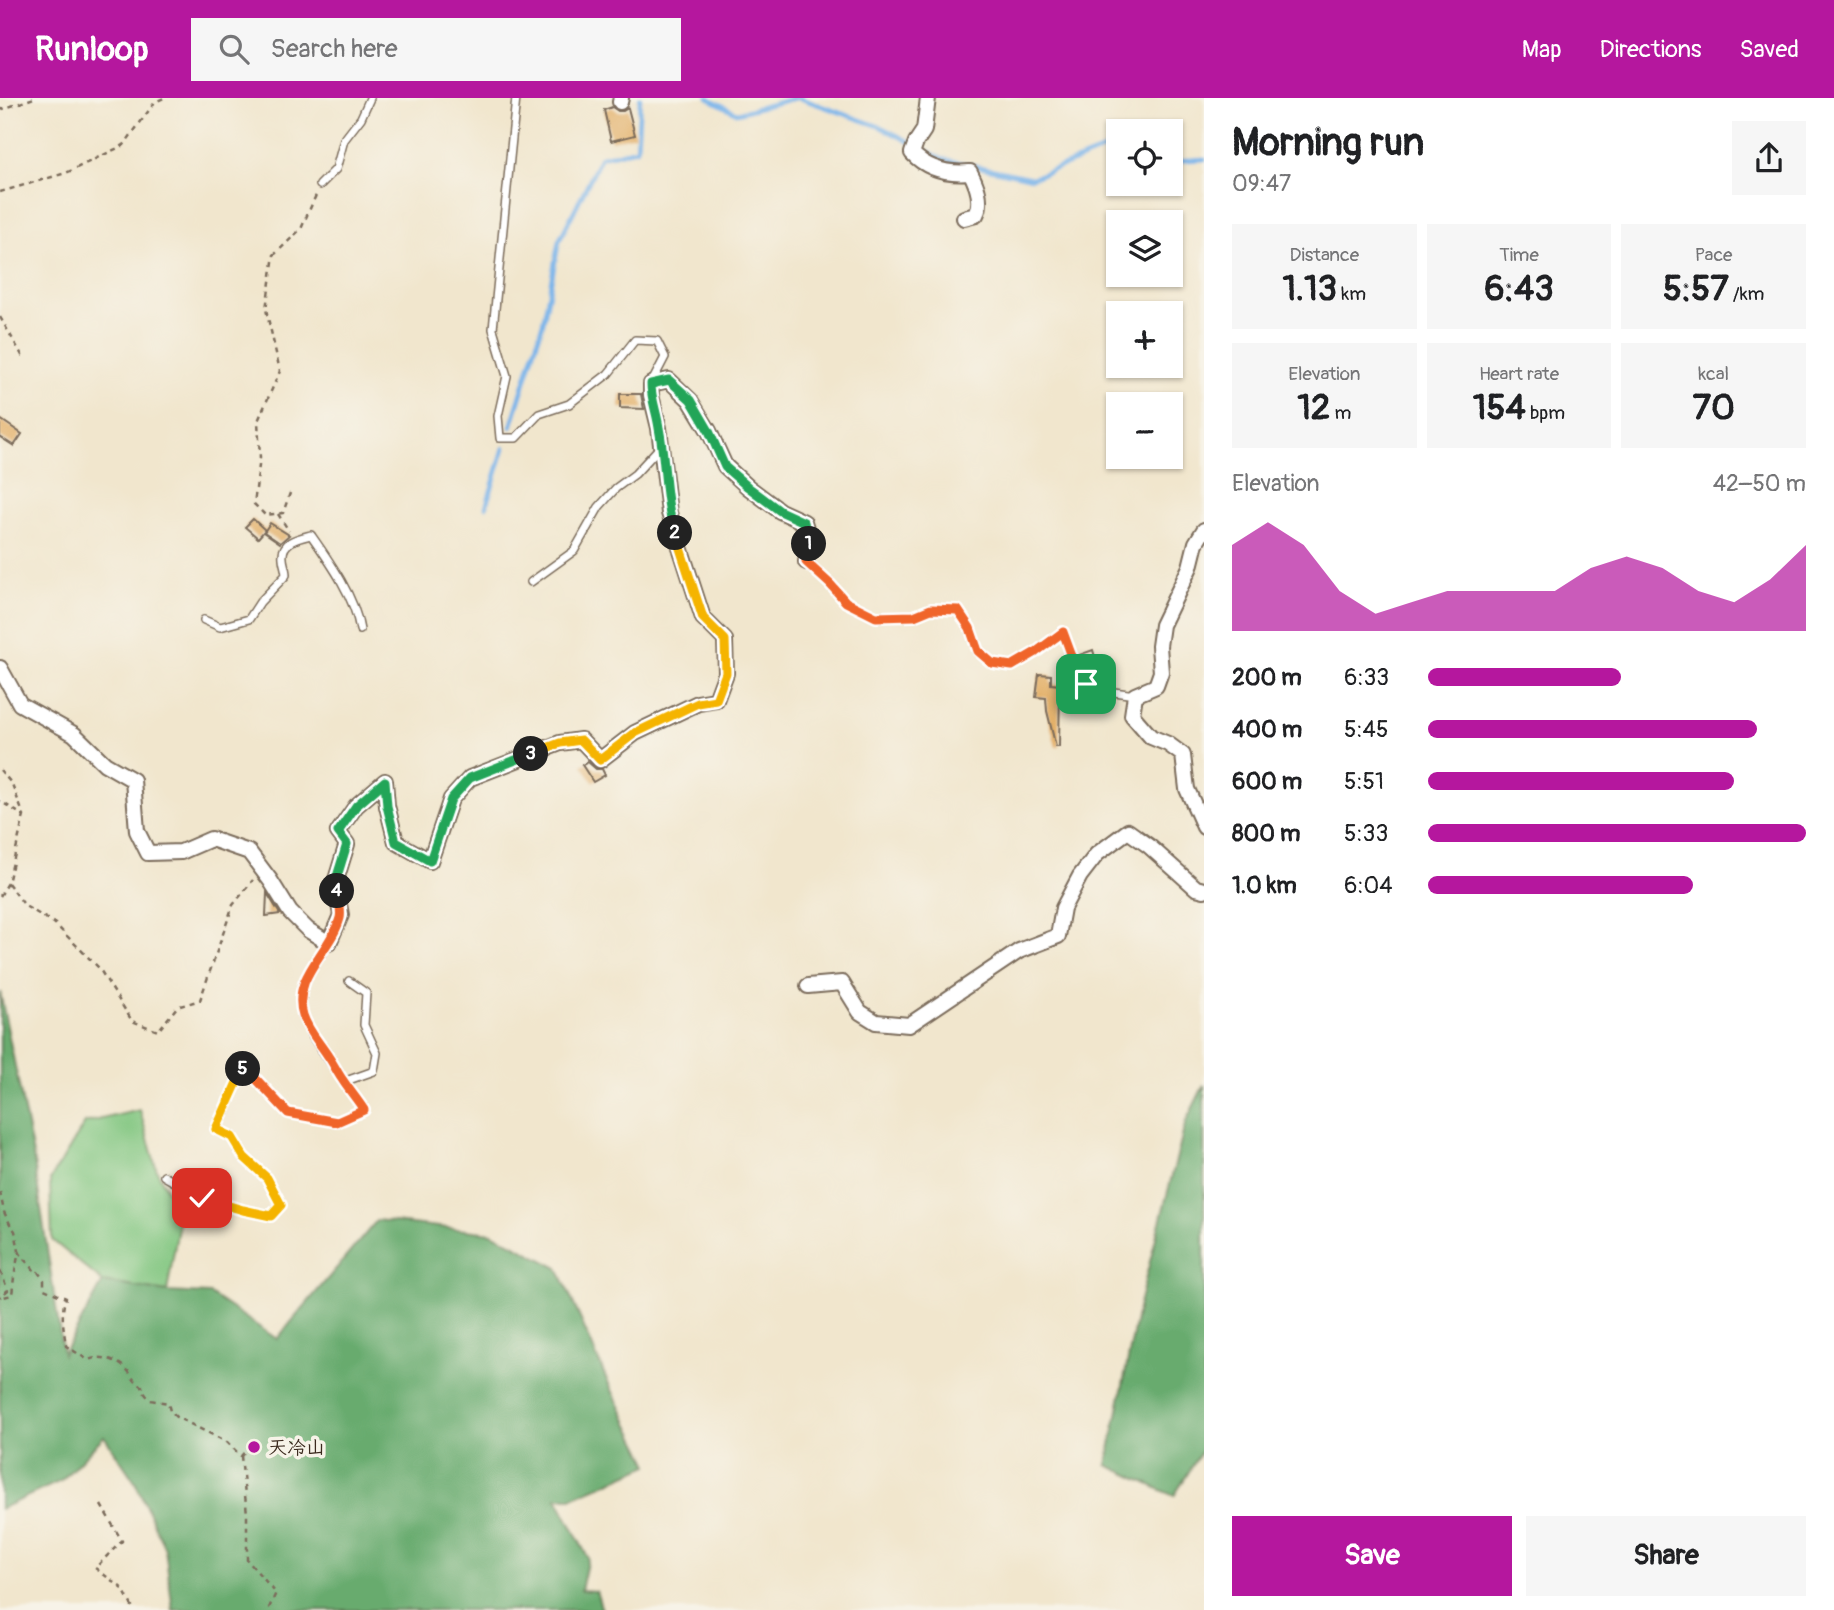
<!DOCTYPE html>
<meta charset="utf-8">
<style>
:root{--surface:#fff;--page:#f6f6f6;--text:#202124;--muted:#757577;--accent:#b5179e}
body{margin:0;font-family:Pangolin,"LXGW WenKai TC",sans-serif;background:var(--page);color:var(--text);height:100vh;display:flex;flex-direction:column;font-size:26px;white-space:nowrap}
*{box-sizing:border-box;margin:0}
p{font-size:23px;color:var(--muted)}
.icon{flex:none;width:38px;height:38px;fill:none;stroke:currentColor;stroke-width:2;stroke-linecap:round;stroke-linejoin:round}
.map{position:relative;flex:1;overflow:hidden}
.drawer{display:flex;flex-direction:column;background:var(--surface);width:630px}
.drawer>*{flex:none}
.fabs{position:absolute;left:1106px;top:21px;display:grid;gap:14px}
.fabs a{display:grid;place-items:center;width:77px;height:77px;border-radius:0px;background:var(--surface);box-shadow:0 2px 5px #0004;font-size:35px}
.pin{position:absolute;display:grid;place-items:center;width:60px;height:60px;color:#fff;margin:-30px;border-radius:14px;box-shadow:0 4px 10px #0006}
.km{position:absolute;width:35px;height:35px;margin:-18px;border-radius:50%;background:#222;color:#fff;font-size:19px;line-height:35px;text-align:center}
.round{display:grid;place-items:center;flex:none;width:74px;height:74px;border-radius:0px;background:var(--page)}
.overview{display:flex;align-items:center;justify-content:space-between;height:119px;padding:0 28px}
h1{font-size:38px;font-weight:800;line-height:52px}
.metrics{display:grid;grid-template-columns:repeat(3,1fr);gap:10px;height:119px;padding:7px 28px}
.metrics div{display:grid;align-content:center;border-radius:0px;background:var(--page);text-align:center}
.metrics b{font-size:35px;font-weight:800}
.metrics small{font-size:19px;font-weight:400}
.metrics p{font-size:19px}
.chart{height:196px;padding:14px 28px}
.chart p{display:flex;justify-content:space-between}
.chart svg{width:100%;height:126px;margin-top:7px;fill:var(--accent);opacity:.7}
.cta{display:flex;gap:14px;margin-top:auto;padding:14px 28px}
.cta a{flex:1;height:80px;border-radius:0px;background:var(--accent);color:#fff;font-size:28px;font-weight:800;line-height:80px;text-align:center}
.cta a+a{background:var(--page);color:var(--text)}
ul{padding:0 28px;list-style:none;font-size:23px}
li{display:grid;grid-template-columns:112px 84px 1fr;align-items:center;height:52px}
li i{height:18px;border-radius:9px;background:var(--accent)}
header{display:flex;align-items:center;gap:42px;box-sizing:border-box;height:98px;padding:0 35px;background:var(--accent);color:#fff}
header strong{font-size:33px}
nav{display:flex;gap:38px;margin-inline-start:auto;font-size:24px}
.search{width:490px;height:63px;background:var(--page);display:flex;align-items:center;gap:18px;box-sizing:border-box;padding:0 24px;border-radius:0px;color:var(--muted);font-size:26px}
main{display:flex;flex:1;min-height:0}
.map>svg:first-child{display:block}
</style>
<header>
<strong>Runloop</strong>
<div class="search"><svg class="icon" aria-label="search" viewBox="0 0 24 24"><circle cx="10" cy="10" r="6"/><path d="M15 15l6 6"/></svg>Search here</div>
<nav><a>Map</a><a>Directions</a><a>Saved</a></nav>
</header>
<main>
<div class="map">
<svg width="1204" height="1512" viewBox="0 0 1204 1512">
<rect width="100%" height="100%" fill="#f7f3e8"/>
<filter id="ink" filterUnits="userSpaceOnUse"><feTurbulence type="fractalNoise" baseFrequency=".0143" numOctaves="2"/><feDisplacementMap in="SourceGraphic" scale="14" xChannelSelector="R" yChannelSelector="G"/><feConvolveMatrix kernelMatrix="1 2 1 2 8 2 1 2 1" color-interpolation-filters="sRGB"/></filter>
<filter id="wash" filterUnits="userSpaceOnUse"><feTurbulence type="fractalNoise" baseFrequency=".00686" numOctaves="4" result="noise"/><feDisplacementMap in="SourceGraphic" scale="28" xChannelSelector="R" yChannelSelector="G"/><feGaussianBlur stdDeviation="1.57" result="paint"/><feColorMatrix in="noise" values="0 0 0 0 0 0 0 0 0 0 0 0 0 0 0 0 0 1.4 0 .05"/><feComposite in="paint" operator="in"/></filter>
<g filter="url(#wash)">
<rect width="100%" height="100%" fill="#f1e6cd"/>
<polygon fill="#81c680" stroke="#5e784f" stroke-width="2" points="140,1012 157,1073 180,1118 167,1194 103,1184 52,1142 50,1082 85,1025"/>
<g fill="#68ab6e" stroke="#526a46" stroke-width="2">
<polygon points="0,894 33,1057 63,1256 103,1184 167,1194 210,1196 277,1241 377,1122 492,1135 558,1170 607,1282 649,1367 572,1400 557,1400 588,1460 581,1492 596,1493 602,1512 173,1512 165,1451 135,1384 104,1338 61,1383 0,1411"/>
<polygon points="1204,987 1204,1349 1174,1398 1107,1367 1139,1206 1186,1023"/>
</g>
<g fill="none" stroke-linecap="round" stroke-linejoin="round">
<g stroke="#79b4ea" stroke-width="4.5">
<polyline points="708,0 737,15 796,0"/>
<polyline points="799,0 881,29 943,61 1032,80 1118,46"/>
<polyline points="1171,63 1204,61"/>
<polyline points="511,329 543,225 559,143 601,59 637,51 640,0"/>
<polyline points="486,409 504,350"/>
</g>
</g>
<g id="blocks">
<g fill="#e3b069">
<polygon points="612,9 618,13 623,13 628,10 635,37 611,43 604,12"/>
<polygon points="620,296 641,296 644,311 620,310"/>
<polygon points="0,321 22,336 14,348 0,339"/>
<polygon points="253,421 265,432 258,440 245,429"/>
<polygon points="270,425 289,437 280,445 264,434"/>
<polygon points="1093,552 1097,566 1083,570 1079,557"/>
<polygon points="1039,576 1051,577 1051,586 1060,587 1059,649 1056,649 1047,613 1046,600 1036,599"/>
<polygon points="588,664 596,671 602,671 605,677 593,684 582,667"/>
<polygon points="267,795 280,816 266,818"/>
</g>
</g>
</g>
<g filter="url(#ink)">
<use href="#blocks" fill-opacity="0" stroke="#7b6c5b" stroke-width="2"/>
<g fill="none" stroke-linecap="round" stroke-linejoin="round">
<g stroke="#7b6c5b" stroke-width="10">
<g id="lane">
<polyline points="516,0 493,231 507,278 498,318 500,340 516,340 539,316 569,306 608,276 635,242 657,243 665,259 651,286"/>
<polyline points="320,87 336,71 344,42 361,20 370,0"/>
<polyline points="806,464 830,486 846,504 876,519 914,518 931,511 958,512 970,530 978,553 992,565 1012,568 1036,554 1063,534 1077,572 1086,586 1107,593 1135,597"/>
<polyline points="531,484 574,453 599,409 616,390 635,376 659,350"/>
<path d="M204,522l16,7 29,-8 11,-17 26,-27c0,-6 -3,-12 -3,-17 -2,-17 16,-20 28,-23 19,27 44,62 49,95"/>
<polyline points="343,984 374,973 377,955 364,927 366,895 349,883"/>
<polyline points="164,1078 202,1100 243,1112 271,1118 281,1106 267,1080 244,1060 232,1039 216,1031 244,968 288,1015 337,1024 364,1012 312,938 302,915 302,889 312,869 329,845"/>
</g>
</g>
<g stroke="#7b6c5b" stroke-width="18">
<g id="street">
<path d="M928,0l-4,32 -8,12 -4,11c15,16 36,21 58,19 7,13 13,30 6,43l-12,3"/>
<polyline points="620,4 621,0"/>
<polyline points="1204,432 1196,445 1190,469 1162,527 1159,548 1161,574 1156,588 1135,597 1132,617 1151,639 1168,646 1183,657 1187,691 1204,729"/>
<polyline points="0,570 20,606 74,636 105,666 133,682 137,733 148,755 181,754 211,741 249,754 270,782 290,814 308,832 329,845 341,817 335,785 347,746 338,734 356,708 385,683 387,708 396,744 430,763 451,701 470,680 560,645 581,642 600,662 635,635 698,605 716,602 726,575 725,542 703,520 669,415 659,330 651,297 651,286 669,282 690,302 709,333 725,368 748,389 780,413 804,424 810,443 806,464"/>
<polyline points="808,888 842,885 860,914 876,924 909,927 1019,853 1058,838 1063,810 1080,778 1097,756 1128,733 1149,748 1196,790 1204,792"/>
</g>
</g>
<g stroke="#7b6c5b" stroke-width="2.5" stroke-dasharray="5 5" stroke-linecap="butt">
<polyline points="0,12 34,0"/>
<polyline points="0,94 66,75 124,47 155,4 164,0"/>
<polyline points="0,219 23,259"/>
<polyline points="290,395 283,415 265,417 254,406 260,360 258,323 280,273 266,211 274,157 301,131 316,97"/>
<polyline points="278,416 289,433"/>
<polyline points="0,672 12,686 24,718 0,703"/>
<polyline points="8,785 25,808 54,825 99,870 132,923 158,933 177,909 200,902 233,807 253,782"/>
<polyline points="0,798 8,785 24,718"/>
<polyline points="0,1094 4,1114 11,1128 15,1133 19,1153 14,1179 12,1197 0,1200"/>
<path d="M19,1153c4,9 12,11 16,22l3,-1 6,8v9l22,9c-6,14 -2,33 0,48l22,14c13,-5 28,-1 38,9 7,6 5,11 16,17l1,5 7,9 18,3 2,8 6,6 51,25 14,14 9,-10"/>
<polyline points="0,1173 8,1192 0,1199"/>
<polyline points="241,1358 247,1416 247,1462 276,1495 268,1512"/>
<polyline points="101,1407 122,1443 95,1470 123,1491 134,1512"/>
</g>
<use href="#lane" stroke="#fff" stroke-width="7"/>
<use href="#street" stroke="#fff" stroke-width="14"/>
</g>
</g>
<g fill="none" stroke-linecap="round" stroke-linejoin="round" filter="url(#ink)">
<g stroke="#fff" stroke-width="14">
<polyline id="split-1" points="809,446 806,464 830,486 846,504 876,519 914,518 931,511 958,512 970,530 978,553 992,565 1012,568 1036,554 1063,534 1077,572 1086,586"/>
</g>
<g stroke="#fff" stroke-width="14">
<path id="split-2" d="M675,435c-11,-34 -9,-70 -16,-105 -2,-15 -8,-29 -8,-44l18,-4 22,20 18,31 16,36 23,20 32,24 24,11 5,22"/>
</g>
<g stroke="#fff" stroke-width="14">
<polyline id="split-3" points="531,656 560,645 581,642 600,662 635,635 698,605 716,602 726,575 725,542 703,520 675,435"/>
</g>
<g stroke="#fff" stroke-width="14">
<polyline id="split-4" points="337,793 335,785 347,746 338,734 356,708 385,683 387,708 396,744 430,763 451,701 470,680 531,656"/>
</g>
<g stroke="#fff" stroke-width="14">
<path id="split-5" d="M243,971l1,-3 44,47 49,9 27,-12c-7,-11 -15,-20 -22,-31 -5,-7 -9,-16 -14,-23 -9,-14 -20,-25 -25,-41 -12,-38 28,-64 37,-97 2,-8 -2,-19 -3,-27"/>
</g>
<g stroke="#fff" stroke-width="14">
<polyline id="split-6" points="202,1100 243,1112 271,1118 281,1107 267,1080 244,1059 232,1039 216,1031 243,971"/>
</g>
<use href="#split-1" stroke="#f0652b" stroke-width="9"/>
<use href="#split-2" stroke="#22a559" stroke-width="9"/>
<use href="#split-3" stroke="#f5b400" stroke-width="9"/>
<use href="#split-4" stroke="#22a559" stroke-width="9"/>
<use href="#split-5" stroke="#f0652b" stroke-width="9"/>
<use href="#split-6" stroke="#f5b400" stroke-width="9"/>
</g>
<circle fill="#b5179e" stroke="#f7f3e8" stroke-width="2.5" cx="254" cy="1349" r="7"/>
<g text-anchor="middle" stroke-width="7" stroke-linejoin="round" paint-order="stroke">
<g font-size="19" fill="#3b2a1e" stroke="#f7f3e8" text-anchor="start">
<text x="268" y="1356">天冷山</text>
</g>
</g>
</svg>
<div class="fabs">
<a><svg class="icon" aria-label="locate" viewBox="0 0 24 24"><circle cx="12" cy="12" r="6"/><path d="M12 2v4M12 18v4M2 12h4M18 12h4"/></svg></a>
<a><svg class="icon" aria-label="layers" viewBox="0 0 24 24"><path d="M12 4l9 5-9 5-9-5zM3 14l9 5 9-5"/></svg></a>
<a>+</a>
<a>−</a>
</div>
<div class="pin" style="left:1086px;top:586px;background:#1e9e55"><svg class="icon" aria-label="arrive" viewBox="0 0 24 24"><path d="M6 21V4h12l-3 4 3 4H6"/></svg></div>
<div class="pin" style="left:202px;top:1100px;background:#d93025"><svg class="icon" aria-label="check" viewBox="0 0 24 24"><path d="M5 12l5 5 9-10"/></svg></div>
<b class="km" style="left:809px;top:446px">1</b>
<b class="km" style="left:675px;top:435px">2</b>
<b class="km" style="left:531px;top:656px">3</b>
<b class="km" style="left:337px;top:793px">4</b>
<b class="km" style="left:243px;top:971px">5</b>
</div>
<section class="drawer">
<div class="overview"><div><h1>Morning run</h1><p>09:47</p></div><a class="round"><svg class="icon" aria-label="share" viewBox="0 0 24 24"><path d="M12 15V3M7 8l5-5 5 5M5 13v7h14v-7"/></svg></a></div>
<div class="metrics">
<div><p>Distance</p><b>1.13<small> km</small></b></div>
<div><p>Time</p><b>6:43</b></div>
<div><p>Pace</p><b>5:57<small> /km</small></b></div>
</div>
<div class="metrics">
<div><p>Elevation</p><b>12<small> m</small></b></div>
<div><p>Heart rate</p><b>154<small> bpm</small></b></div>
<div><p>kcal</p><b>70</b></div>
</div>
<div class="chart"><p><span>Elevation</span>42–50 m</p>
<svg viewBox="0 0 160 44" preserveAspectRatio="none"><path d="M0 44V14L10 6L20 14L30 30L40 38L50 34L60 30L70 30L80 30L90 30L100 22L110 18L120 22L130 30L140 34L150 26L160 14V44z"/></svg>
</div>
<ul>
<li><b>200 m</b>6:33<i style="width:51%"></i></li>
<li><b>400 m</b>5:45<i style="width:87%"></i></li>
<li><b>600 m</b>5:51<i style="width:81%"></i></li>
<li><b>800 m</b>5:33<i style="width:100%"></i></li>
<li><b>1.0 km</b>6:04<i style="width:70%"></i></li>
</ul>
<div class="cta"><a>Save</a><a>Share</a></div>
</section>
</main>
